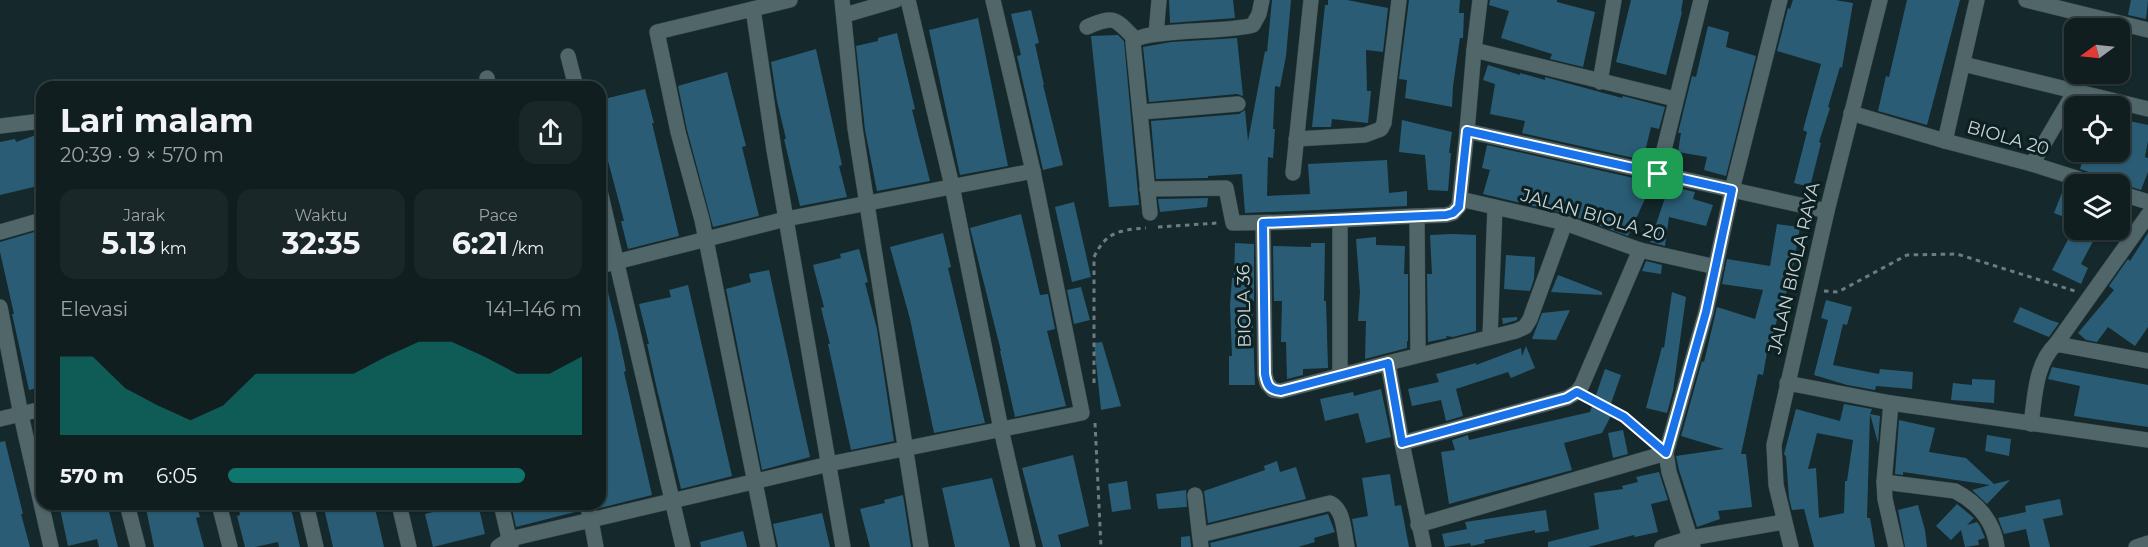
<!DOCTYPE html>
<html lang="id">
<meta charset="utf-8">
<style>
:root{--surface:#101e20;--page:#192729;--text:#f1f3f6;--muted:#9ca2a5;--line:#303c3e;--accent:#0f766e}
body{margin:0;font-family:Montserrat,sans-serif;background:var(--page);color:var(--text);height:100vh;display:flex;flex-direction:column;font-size:22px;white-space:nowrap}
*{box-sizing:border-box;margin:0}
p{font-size:20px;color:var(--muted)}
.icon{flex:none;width:33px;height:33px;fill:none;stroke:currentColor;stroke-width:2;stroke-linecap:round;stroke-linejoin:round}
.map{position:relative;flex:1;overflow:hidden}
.sheet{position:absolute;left:36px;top:81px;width:570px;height:429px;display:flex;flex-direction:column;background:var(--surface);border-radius:18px;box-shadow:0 2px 4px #0004,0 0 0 2px var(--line)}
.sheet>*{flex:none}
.needle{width:39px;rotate:255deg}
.fabs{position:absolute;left:2064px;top:18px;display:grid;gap:12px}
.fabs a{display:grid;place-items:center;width:66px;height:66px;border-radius:12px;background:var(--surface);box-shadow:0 2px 4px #0004,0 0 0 2px var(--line);font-size:30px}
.pin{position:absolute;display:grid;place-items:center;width:51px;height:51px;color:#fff;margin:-26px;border-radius:12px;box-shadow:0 3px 9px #0006}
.round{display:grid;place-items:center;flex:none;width:63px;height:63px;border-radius:18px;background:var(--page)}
.headline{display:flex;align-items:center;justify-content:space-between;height:102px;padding:0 24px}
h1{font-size:33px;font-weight:700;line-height:45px}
.figures{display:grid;grid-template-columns:repeat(3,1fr);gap:9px;height:102px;padding:6px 24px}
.figures div{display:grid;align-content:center;border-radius:15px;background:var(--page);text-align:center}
.figures b{font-size:30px;font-weight:700}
.figures small{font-size:16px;font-weight:400}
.figures p{font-size:16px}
.chart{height:168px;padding:12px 24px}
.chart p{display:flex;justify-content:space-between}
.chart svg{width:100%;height:108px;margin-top:6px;fill:var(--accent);opacity:.7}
ul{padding:0 24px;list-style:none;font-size:20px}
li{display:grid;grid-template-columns:96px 72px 1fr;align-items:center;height:45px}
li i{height:15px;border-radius:8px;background:var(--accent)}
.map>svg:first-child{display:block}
</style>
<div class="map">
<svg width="2148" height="547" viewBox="0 0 2148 547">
<rect width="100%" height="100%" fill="#15282b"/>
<g fill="#2a5d75" fill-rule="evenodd">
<polygon points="1169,0 1233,0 1235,18 1170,23"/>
<polygon points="1272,0 1291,0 1286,56 1280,87 1275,86 1273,129 1275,129 1273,158 1268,157 1267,196 1310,194 1308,164 1387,160 1389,193 1407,191 1407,206 1245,213 1242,174 1208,176 1208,178 1156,179 1151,121 1239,114 1245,110 1248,141 1265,51 1267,52"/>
<polygon points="1328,0 1347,0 1388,8 1383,52 1366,50 1367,91 1371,91 1368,123 1332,119 1331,127 1312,127 1325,5 1328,5"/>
<polygon points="1409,0 1460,0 1459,13 1464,13 1463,38 1460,38 1453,86 1452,107 1405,98 1407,80 1399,79"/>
<polygon points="1490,0 1557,0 1557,2 1595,12 1583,67 1550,59 1552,54 1501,38 1509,11 1489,5"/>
<polygon points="1631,0 1683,0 1681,11 1682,12 1666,75 1616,62"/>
<polygon points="1793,0 1835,0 1853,3 1842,68 1840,67 1828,107 1830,108 1819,142 1821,143 1810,187 1794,183 1807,132 1803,130 1821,64 1777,51 1788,8 1790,9"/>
<polygon points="1907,0 1960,0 1927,125 1878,111 1886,76 1889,77"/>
<polygon points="2131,0 2148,0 2146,19 2128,15"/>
<polygon points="1031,10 1039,43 1035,44 1044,85 1043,85 1063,165 1043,170 1017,56 1021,55 1011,14"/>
<polygon points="978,18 1008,166 960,175 929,30"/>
<polygon points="1708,26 1729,32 1726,47 1756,56 1726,176 1704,170 1707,157 1678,152 1681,133 1678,133 1692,76 1696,77"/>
<polygon points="897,33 915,109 912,110 930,181 877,191 865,130 856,46 878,41 878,38"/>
<polygon points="1118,35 1124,41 1139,205 1109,207 1091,36"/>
<polygon points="1237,38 1243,96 1237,94 1149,102 1143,47 1171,42"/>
<polygon points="816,49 842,165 839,166 847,197 800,206 784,139 786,139 777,101 771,62"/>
<polygon points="1488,65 1520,75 1520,73 1545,80 1545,77 1622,98 1623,96 1665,107 1659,129 1651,127 1643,160 1522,133 1525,121 1490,114 1495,84 1483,80"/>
<polygon points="727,72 746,146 742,147 759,216 713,227 687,130 678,86"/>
<polygon points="645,89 654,123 652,123 679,236 628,249 621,221 624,221 603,142 607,141 600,112 600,100"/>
<polygon points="2120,119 2148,125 2148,141 2145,157 2148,158 2148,172 2141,190 2122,184 2105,184 2103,178 2098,175 2080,169 2085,152 2122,152 2120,150"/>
<polygon points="1402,120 1452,132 1449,153 1451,153 1448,191 1428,190 1425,155 1399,152"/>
<polygon points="42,133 42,185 0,195 0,142 15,139 16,142"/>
<polygon points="1487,145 1638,179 1639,184 1651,186 1628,236 1567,214 1483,194 1490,170 1482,168"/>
<polygon points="2065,185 2074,188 2074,221 2054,213"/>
<polygon points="1668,189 1681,192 1682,189 1695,192 1693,199 1713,205 1706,226 1669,217 1665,246 1650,242"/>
<polygon points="1208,198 1207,207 1160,212 1158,199"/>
<polygon points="1074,202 1091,277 1072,282 1055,207"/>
<polygon points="1021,214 1040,295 1048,294 1055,329 1047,331 1066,406 1015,417 1000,351 1001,351 970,228"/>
<polygon points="1777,224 1800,227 1794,263 1782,309 1780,309 1771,341 1769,341 1763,375 1758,374 1741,454 1746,454 1752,507 1718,511 1720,519 1697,527 1679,470 1676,456 1724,449 1681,436 1702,361 1704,362 1717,307 1755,319 1763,290 1722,284 1727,259 1770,266"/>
<polygon points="41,230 42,387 29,390 12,314 14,314 0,252 0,242"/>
<polygon points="2073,230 2099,230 2081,264 2088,268 2081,284 2052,270"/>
<polygon points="943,233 951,267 948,268 985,423 934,433 910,319 890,247"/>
<polygon points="2148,233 2148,327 2135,346 2108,327 2097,342 2086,340 2078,333 2114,290 2109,286 2128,259 2130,261"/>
<polygon points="1452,234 1476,235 1476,331 1453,337 1446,336 1447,338 1428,342 1427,274 1432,274 1430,235"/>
<polygon points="1376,237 1376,245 1405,246 1404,274 1408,274 1408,341 1407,341 1407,348 1365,359 1366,321 1358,321 1360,292 1356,239"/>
<polygon points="1235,243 1254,244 1254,301 1252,301 1255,385 1229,385 1229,356 1232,356 1230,305 1232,278 1234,278"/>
<polygon points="1311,243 1325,243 1324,301 1326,301 1328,368 1303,369 1303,375 1287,379 1286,342 1281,342 1282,301 1274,301 1273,246 1311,247"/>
<polygon points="859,249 868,282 865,283 877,329 894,441 851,450 828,344 830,344 821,308 824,307 813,265 841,258 840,254"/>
<polygon points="1506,255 1535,257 1534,279 1530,291 1504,289"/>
<polygon points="1646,261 1662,265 1661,274 1642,271"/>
<polygon points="769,270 810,457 762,470 726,289 751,282 749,274"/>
<polygon points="1558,275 1602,292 1602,295 1551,292"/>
<polygon points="600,280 605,280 618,333 626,371 624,372 652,495 600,508 600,366 604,365 600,348"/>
<polygon points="688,285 732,476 681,489 656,385 647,344 649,344 639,304 671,297 669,290"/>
<polygon points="1081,287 1090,320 1074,324 1067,290"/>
<polygon points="1672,292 1686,297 1673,391 1667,413 1646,408 1662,347 1664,348"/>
<polygon points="1826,300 1852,307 1847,325 1843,324 1833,365 1879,374 1880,369 1913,372 1912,389 1876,386 1875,390 1847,385 1814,375 1828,320 1821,318"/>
<polygon points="2020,307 2050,320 2059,323 2049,337 2044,335 2013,322"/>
<polygon points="1570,310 1556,340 1532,339 1542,313"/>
<polygon points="1517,317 1517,320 1503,324 1502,318"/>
<polygon points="1102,342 1121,406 1101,410 1094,343"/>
<polygon points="1526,346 1535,368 1511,378 1508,372 1456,389 1463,416 1446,421 1441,400 1412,406 1408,389 1439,382 1436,374 1476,363 1476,365 1521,348 1522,356"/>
<polygon points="2052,367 2148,385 2148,427 2074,416 2080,386 2048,379"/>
<polygon points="1605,369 1621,375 1608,412 1612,414 1602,433 1564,443 1572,470 1449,504 1441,452 1455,450 1452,440 1468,435 1469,440 1590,412"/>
<polygon points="1972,379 1995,380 1994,403 1951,400 1953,383 1972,385"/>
<polygon points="1381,389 1391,437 1366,443 1358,413 1325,421 1320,399 1353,392 1354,396"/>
<path d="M1844,404l28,5 -2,5 10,2 -2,27 -8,-29 -3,104h3l5,29h-61l-10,-38 -12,1 -3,-12 -3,-41 -2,-3 12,-45 44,12zM1817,433l36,7 -6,41h-2l-1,32 -25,5 -3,-50 -8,1z"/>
<polygon points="1899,420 1935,428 1929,452 1966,458 1994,484 2010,480 1987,504 1972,490 1990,485 1903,472 1903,475 1895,474"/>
<polygon points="1623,430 1628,454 1613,458 1608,433"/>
<polygon points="1987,435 2011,439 2009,456 1985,451"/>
<polygon points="5,441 23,514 21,514 30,547 0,547 0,442"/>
<polygon points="1073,455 1089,526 1058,535 1061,547 1043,547 1022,468"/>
<polygon points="1277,461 1280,472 1296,467 1306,499 1208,523 1204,491 1265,470 1264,466"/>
<polygon points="1659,472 1668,500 1651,504 1658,532 1635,537 1634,535 1588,547 1548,547 1548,542 1599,529 1594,493 1623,489 1622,486 1638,482 1636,477"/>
<polygon points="1390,474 1395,506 1401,505 1409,547 1357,547 1352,519 1368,516 1362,478"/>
<polygon points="992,478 1010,547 955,547 942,488"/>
<polygon points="1127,481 1131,509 1112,512 1108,484"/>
<polygon points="1186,490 1187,507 1158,509 1156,494"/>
<polygon points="903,495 911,547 870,547 860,509 885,503 884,500"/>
<polygon points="2060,499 2063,515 2043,519 2050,547 2030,547 2026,529 2004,534 1998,518 2026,512 2025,506"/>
<polygon points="59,504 107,504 118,547 99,547 97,539 68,546"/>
<polygon points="145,504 196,504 200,517 196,518 204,547 154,547"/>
<polygon points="238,504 290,504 300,547 279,547 278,542 255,547 245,547 237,516 240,515"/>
<polygon points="323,504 374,504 384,547 333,547"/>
<polygon points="464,504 478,504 485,534 433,547 425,514"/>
<polygon points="511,504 578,504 579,511 516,527"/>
<polygon points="1957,504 1974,518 1967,525 1977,522 1980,526 1985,538 1978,540 1979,545 1965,547 1961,530 1951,540 1936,526"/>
<polygon points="1918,505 1925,530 1927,547 1905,547 1898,510"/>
<polygon points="1546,510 1549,531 1535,533 1535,530 1484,540 1485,543 1471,546 1470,543 1445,547 1442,534 1467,529 1465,522"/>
<polygon points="822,513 830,547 778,547 773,524"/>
<polygon points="1328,514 1335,532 1314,538 1315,542 1298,547 1211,547 1210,543"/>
<polygon points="743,531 747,547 701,547 700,542"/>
<polygon points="1190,536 1191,547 1181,547 1181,537"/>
</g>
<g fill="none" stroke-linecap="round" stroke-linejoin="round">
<g stroke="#354446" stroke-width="16">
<g id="minor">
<polyline points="842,0 855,128 921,547"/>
<polyline points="908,0 952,186 1001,429 1028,547"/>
<polyline points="993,0 1033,171"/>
<polyline points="2026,0 2148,30"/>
<polyline points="753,9 774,150 843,547"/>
<polyline points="845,15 896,0"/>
<path d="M1087,27c28,-12 28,-9 48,12"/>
<polyline points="1156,34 1159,0"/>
<polyline points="1474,50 1675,99"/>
<polyline points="568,56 576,87"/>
<polyline points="1963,64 2148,109"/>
<polyline points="487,78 489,87"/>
<polyline points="1600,82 1614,0"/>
<polyline points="1142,112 1238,104"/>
<polyline points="1851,113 1945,141 1977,0"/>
<polyline points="0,126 42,121"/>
<polyline points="1467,131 1474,50 1480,0"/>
<polyline points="1296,139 1365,135 1381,129 1384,123 1399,0"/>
<polyline points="1945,141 2032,164 2095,184"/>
<polyline points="2032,164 2075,91"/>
<polyline points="1293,173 1311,0"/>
<polyline points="1658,174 1701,0"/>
<path d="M1147,189l79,-1 7,35c71,0 142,-6 213,-8l7,-2 6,-7 8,-75 360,80"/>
<polyline points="600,191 683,547"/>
<polyline points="2120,193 2148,202"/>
<polyline points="1460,199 1565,223 1640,250 1716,267"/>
<path d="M1150,213l-17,-171c11,-14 98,-9 120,-17l6,-11 3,-14"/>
<polyline points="1417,216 1418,355"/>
<polyline points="1340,221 1340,375"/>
<polyline points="1263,223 1265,374 1267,383 1273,390 1281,391 1388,363 1402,443 1424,547"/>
<polyline points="0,232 42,220"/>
<polyline points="0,307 21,415 51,547"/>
<polyline points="1490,337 1495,207"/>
<polyline points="2056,344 2148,215"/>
<polyline points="1388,363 1516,331 1525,327 1530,319 1565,223"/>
<polyline points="1787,383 1891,403 2148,440"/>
<polyline points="1891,403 1884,482 1885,499 1896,547"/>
<polyline points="0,419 42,409"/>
<path d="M2031,424c4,-27 4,-60 25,-80l92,17"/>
<polyline points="1402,443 1567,398 1577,392 1582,385 1640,250"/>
<path d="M1884,482l71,9c23,12 39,31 42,56"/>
<polyline points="1195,495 1201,547"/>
<polyline points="127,504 138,547"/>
<polyline points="219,504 230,547"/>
<polyline points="306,504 316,547"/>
<polyline points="399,504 409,547"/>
<polyline points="501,504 511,547"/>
<polyline points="587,504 591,520 829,464 1082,413 1033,171 786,219 600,266"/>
<polyline points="1418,525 1666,453"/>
<path d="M1200,535l130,-32c14,6 14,30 17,44"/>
<polyline points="498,547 510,539 591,520 596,547"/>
<polyline points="768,547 702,220 678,132 657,32 790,0"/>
<polyline points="1662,547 1691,538 1784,522"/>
<polyline points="1693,547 1669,472 1666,453 1706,312 1732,190 1780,0"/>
<polyline points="1791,547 1776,485 1774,445 1827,211 1880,0"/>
<polyline points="2136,547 2148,543"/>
</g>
</g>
<g stroke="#6d7c7f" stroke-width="3" stroke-dasharray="4.5 4.5" stroke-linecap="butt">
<polyline points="1158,227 1218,223"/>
<polyline points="1824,291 1838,292 1907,255 1957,254 2075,291"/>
<path d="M1094,383v-126c12,-25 25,-27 52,-29"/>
<polyline points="1591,400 1624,417 1653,442"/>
<polyline points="1095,423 1101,547"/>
</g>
<use href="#minor" stroke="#516669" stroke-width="15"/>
</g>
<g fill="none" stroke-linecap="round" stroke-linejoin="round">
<g stroke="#fff" stroke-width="12">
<path id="route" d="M1467,131l265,59 -26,122 -40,141 -42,-36 -47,-25 -10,6 -165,45 -14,-80 -107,28c-12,-1 -14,-6 -16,-17l-2,-151 183,-8 7,-2 6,-6z"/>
</g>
<use href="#route" stroke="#1a73e8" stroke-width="8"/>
</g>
<g text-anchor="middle" stroke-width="6" stroke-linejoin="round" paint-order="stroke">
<g font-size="18" fill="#c9d4d6" stroke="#0c1f21">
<text transform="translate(2008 138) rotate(16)" y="6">BIOLA 20</text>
<text transform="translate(1593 215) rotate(16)" y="6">JALAN BIOLA 20</text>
<text transform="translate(1794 268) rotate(-77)" y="6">JALAN BIOLA RAYA</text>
<text transform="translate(1244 306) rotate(-91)" y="6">BIOLA 36</text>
</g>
</g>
</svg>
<div class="fabs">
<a><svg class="needle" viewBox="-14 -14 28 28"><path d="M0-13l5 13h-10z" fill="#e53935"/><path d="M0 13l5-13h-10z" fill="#9ca2a5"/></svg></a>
<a><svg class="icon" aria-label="locate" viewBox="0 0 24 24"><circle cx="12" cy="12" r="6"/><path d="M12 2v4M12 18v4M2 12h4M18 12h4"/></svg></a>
<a><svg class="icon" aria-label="layers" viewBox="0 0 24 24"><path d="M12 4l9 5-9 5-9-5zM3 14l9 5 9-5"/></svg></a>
</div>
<div class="pin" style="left:1658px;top:174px;background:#1e9e55"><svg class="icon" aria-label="arrive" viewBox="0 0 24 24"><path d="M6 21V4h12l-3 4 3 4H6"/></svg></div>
<section class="sheet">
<div class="headline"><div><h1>Lari malam</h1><p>20:39 · 9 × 570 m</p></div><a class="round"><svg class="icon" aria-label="share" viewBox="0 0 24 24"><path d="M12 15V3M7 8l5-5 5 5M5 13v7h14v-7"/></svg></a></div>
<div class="figures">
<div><p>Jarak</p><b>5.13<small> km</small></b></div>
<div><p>Waktu</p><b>32:35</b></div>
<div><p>Pace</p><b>6:21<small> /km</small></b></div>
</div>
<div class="chart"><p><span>Elevasi</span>141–146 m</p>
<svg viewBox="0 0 160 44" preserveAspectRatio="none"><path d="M0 44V12L10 12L20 25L30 32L40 38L50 32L60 19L70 19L80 19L90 19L100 12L110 6L120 6L130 12L140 19L150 19L160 12V44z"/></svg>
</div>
<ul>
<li><b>570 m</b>6:05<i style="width:84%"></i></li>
</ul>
</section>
</div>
